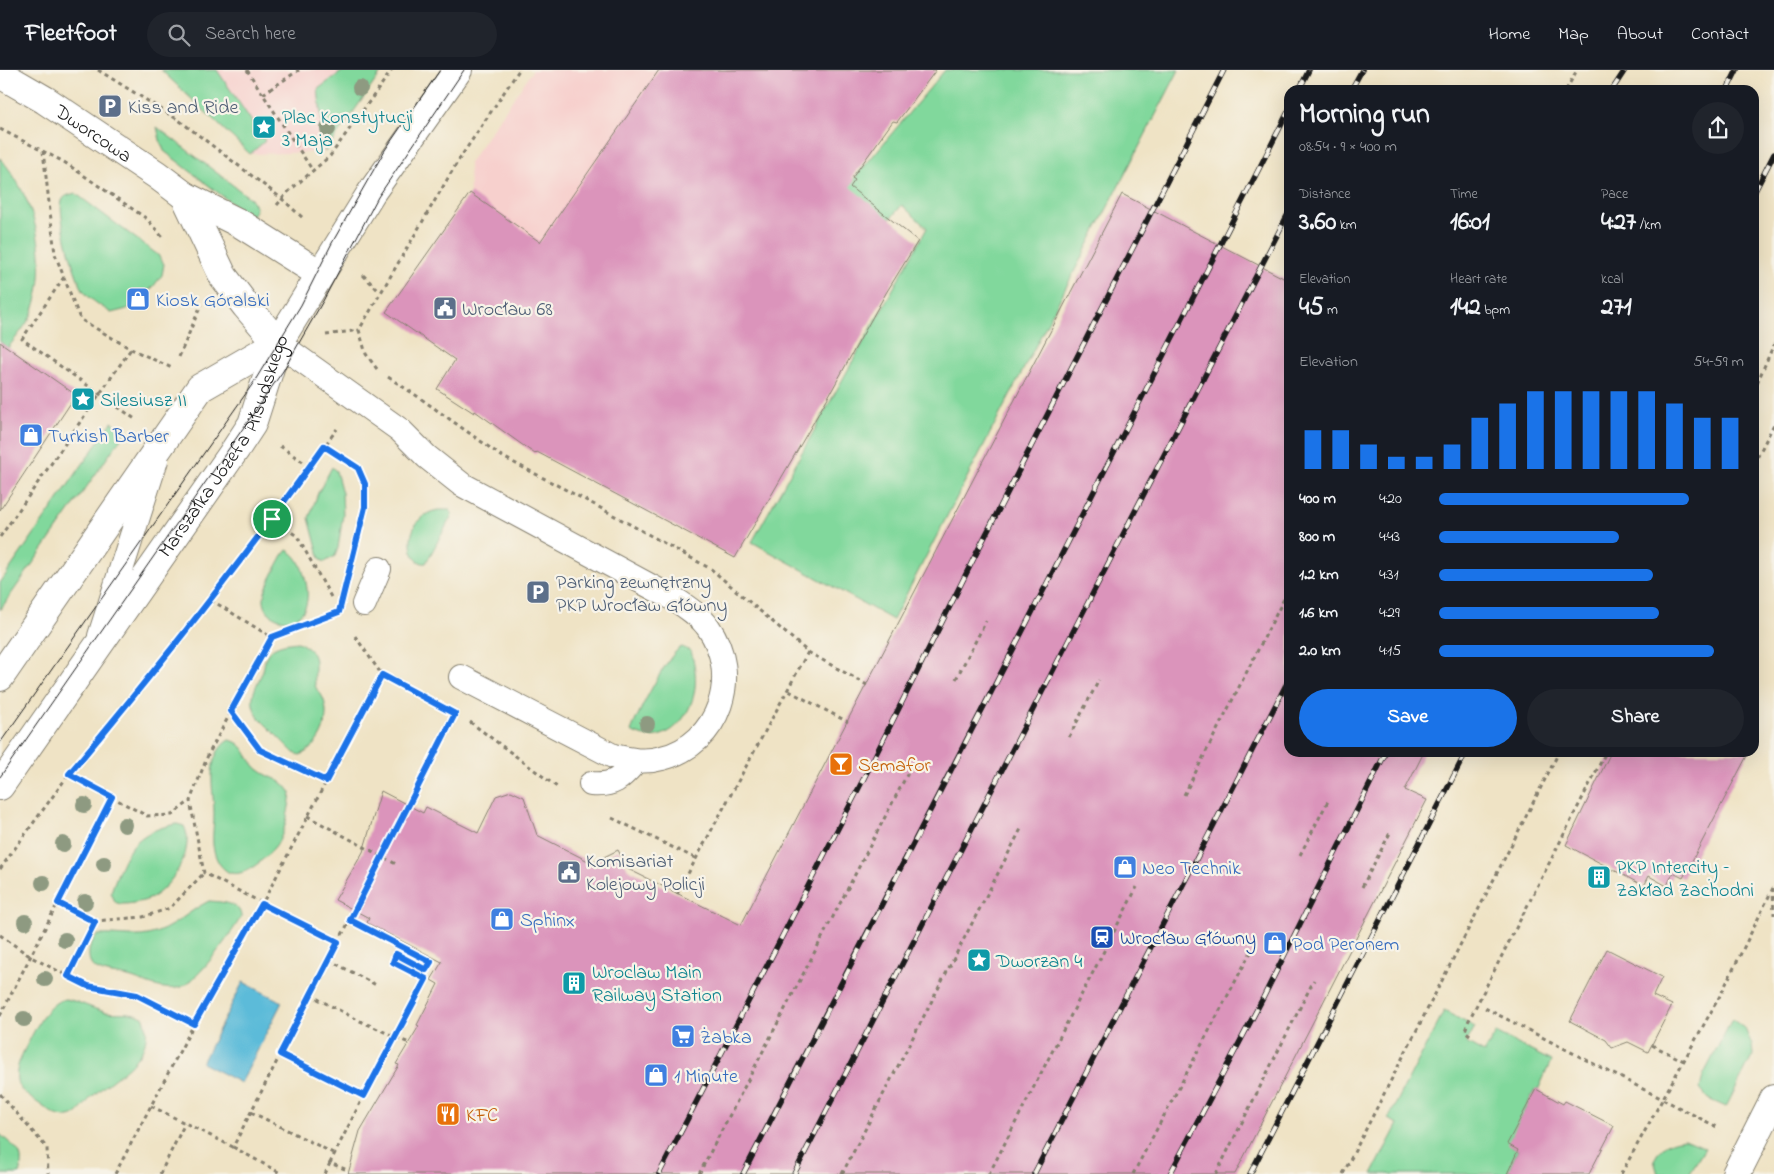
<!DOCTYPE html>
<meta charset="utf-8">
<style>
:root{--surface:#171b24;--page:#20242c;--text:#f1f3f6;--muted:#9ea1a6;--line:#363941;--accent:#1a73e8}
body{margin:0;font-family:"Indie Flower",sans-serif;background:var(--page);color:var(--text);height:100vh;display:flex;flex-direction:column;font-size:19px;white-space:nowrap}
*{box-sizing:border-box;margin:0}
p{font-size:16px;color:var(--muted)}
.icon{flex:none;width:28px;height:28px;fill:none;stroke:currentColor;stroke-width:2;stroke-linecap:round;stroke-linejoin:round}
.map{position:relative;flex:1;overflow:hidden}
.drawer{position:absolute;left:1284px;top:15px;width:475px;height:672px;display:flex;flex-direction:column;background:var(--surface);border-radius:15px;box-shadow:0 5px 20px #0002}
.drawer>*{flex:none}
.pin{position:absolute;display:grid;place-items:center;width:42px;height:42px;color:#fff;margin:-21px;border:2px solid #fff;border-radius:50%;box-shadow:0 1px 5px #0007}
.round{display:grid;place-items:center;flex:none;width:52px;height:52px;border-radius:26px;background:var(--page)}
.headline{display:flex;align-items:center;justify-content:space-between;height:85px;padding:0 15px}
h1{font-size:28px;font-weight:700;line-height:38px}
.metrics{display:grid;grid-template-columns:repeat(3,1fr);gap:8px;height:85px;padding:5px 15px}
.metrics div{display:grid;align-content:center}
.metrics b{font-size:25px;font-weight:700}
.metrics small{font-size:14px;font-weight:400}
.metrics p{font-size:14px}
.chart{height:140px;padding:10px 15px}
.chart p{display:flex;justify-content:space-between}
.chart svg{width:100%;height:90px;margin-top:5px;stroke:var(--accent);stroke-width:6}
.button{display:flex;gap:10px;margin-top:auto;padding:10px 15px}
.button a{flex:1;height:58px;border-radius:30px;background:var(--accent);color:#fff;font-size:20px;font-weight:700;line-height:58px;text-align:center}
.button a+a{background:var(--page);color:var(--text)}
ul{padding:0 15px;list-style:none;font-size:16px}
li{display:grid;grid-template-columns:80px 60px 1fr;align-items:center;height:38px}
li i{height:12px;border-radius:6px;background:var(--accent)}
header{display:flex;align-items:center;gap:30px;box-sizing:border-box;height:70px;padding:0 25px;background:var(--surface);border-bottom:1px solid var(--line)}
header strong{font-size:24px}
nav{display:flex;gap:28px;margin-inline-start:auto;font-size:18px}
.search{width:350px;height:45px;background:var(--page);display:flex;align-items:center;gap:12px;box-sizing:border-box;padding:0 18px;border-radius:28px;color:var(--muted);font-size:19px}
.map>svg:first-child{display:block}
</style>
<header>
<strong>Fleetfoot</strong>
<div class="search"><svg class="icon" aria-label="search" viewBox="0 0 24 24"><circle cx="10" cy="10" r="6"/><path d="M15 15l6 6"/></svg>Search here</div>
<nav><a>Home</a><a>Map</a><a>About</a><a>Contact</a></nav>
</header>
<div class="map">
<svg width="1774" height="1104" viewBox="0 0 1774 1104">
<rect width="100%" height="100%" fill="#f7f3e8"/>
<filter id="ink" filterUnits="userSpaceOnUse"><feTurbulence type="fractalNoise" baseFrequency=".02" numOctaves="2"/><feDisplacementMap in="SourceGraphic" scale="10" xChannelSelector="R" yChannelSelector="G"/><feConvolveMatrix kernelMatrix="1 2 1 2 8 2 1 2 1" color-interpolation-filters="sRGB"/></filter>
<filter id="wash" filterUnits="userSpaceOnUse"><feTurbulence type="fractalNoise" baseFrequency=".0096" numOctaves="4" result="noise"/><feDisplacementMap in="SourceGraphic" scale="20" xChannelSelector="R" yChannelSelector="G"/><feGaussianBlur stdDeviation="1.12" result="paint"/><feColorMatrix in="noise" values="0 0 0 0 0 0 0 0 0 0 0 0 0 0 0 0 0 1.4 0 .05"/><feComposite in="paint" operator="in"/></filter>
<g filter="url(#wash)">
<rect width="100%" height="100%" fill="#efe3c5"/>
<g fill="#f7d0cd">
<polygon points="161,0 383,0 325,82 250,84"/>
<polygon points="533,0 806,0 535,385 476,341 474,343 437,319 455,290 386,242 470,123 469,93"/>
</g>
<g fill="#81d89c" stroke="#4e7a5c">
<polygon points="161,0 217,0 265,71 250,84"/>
<polygon points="344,0 383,0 325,82 318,19"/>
<polygon points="945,0 1179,0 893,550 752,472 927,158 902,135 684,390 810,161"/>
<polygon points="157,57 251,129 256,138 253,145 247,145 164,81 160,70"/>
<path d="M0,88c35,39 52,105 32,155 -5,12 -16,24 -24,35l-8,-6z"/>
<path d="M75,123l83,62 6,9 -2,11 -9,12 -26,22 -16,4c-8,-6 -19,-12 -25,-19 -10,-10 -29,-80 -24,-93 2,-6 8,-6 13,-8z"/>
<polygon points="112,352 126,361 0,540 0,513"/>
<polygon points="332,397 336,401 342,423 343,445 338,478 335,486 325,492 321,490 319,486 309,448 318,423"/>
<path d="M438,440h12l2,4 -1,3 -25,46c-19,3 -25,-46 12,-53z"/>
<path d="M287,480c10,5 14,14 17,25 18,58 -42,53 -40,23 0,-10 14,-33 19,-43z"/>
<path d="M298,572c24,12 15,22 17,43 1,5 6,8 8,13 9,20 -3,49 -23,57l-6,-2 -35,-35c-13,-19 -3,-29 4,-48 2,-6 1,-13 6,-18 6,-8 20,-9 29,-10z"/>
<path d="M682,577l9,4c4,14 6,28 3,43 -7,30 -33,54 -63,37 6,-16 38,-80 51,-84z"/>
<path d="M229,670c18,3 17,20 30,30 13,10 22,7 32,23 -2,15 -5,35 -12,48 -9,14 -39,44 -55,28 -7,-6 -10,-16 -11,-24 -1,-10 1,-21 1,-31 0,-17 -4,-33 -1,-49 2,-10 7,-20 16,-25z"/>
<path d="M177,754l7,2c12,24 -13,62 -35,73 -4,2 -11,3 -15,4 -8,1 -13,2 -19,-1l-4,-10c14,-40 22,-60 66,-68z"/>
<path d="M209,831c11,1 32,1 32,16 -10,17 -43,64 -60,70 -16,5 -34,-4 -49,-9 -13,-4 -29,-3 -40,-12 -6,-11 -3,-22 6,-31 17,-1 33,3 50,0 24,-5 40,-24 61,-34z"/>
<path d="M65,929c14,2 27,10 41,13 14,2 26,-2 38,6 13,38 -27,56 -50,77 -8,6 -15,21 -25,22 -11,1 -20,-6 -28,-12 -7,-5 -16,-10 -21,-17 -9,-14 2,-34 9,-47 8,-15 18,-38 36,-42z"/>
<polygon points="1444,941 1475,957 1466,973 1484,983 1496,963 1551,991 1538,1020 1535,1020 1508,1074 1518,1080 1507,1104 1372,1104 1398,1054 1388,1049"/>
<polygon points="1732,949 1745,959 1752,975 1753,985 1726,1037 1708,1029 1700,1019 1703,1006"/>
<path d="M0,1064c15,15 26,16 19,40h-19z"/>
<path d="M1684,1069l21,9 -16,26h-31l-4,-14c8,-15 13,-18 30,-21z"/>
</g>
<polygon fill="#5bbbd9" stroke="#3c6c7a" points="243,912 282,932 241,1013 202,993"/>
<g id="blocks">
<g fill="#db94bb">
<polygon points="659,0 936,0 897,52 893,51 852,108 855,110 850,117 918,171 886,223 827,329 735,488 537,382 535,384 475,341 474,343 437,319 455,290 386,242 470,123 540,172"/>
<polygon points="1122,124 1289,211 1289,682 1424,682 1405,720 1427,730 1235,1104 348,1104 360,1061 399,995 396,994 419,956 417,955 438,914 431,910 442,892 367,853 369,848 335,830 363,782 381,721 423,743 426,737 478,763 496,726 511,721 524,727 537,765 592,793 618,780 628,799 741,855"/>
<polygon points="0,272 76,325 0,440"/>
<polygon points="1611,682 1749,682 1683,808 1673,803 1667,816 1649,806 1644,816 1566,775"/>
<polygon points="1607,879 1662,907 1653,926 1672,935 1648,982 1628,972 1612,978 1606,970 1570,951"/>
<polygon points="1536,1019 1563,1034 1565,1031 1614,1056 1589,1104 1507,1104 1518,1080 1507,1074"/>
</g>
</g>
</g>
<g filter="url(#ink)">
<use href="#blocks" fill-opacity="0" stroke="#868070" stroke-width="1"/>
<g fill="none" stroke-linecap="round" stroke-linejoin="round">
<g stroke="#868070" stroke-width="26">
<g id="lane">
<path d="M278,273l122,87 27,27 34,27 215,116c12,8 24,16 32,27 34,48 12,117 -46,131 -17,5 -32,2 -49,-2l-152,-79"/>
<polyline points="364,534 379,499"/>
<polyline points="100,566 156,390"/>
<path d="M591,714c24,2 30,-6 45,-23"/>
</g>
</g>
<g stroke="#868070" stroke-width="30">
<polyline id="street" points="1736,1104 1774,1029"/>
</g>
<g stroke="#868070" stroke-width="30">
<g id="secondary">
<path id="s1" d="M0,4l45,26 112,75 28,21 56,28 79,50"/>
<polyline points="185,126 223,206 246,236 278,273"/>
<polyline points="0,607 200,318 278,273"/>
<path id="s2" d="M0,716l235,-336 17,-26 26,-81 93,-150 87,-123"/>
</g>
</g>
<g stroke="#868070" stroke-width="3" stroke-dasharray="4 4" stroke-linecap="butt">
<polyline points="98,0 180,51 281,128 304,149"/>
<polyline points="247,0 313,101"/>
<polyline points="1566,20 1577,0"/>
<polyline points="263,24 299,0"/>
<polyline points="0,59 64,92 147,149 164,169"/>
<polyline points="43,81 55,184 80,249 131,279 172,298"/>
<polyline points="277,135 288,122 330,86 392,0"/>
<polyline points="363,205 380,222"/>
<polyline points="64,207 22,269 135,349"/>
<polyline points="326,265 359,260"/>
<polyline points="179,287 201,235"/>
<polyline points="377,299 366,284 359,260 458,91 519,0"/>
<polyline points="388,307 417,326 503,387 595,435 711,499 808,582 677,824"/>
<polyline points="1754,320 1774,274"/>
<polyline points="280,376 310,397"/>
<path d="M324,376c9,6 26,14 33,22 17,18 3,56 -2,77"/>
<polyline points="1754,394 1774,354"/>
<polyline points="272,449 297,466 331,527"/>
<polyline points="0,467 131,279"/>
<polyline points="211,530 271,567"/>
<polyline points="355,566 382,605"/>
<polyline points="808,582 867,615"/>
<polyline points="956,609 986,551"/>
<polyline points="789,621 848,652"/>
<polyline points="231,641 260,680 326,711"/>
<polyline points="470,652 557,717"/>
<polyline points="1069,667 1099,610"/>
<polyline points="69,704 147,746 172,745 190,731"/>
<polyline points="1184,725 1289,519"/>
<polyline points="307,746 396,794"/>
<polyline points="612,748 697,789"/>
<polyline points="1300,785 1329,729"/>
<polyline points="0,799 69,704 140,619 211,530 337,359"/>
<polyline points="1362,817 1391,761"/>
<polyline points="1773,818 1774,845"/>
<polyline points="58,833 95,851 143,847 170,838 204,803"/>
<polyline points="350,850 455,644"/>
<polyline points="0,865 31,887 87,916 137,925 194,954"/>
<polyline points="338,872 350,850 431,892 426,899 396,884 393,892 426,909 364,1025 330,1093 347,1100"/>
<polyline points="329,890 376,915"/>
<polyline points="68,906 95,851"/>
<polyline points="310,925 358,950 411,974"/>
<polyline points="1485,938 1717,1057"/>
<polyline points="0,946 112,727"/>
<polyline points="1470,965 1465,961 1468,952 1606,682"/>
<polyline points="1652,975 1684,991"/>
<polyline points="280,984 364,1025"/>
<polyline points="0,1024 47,1078 48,1104"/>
<polyline points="151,1036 233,1077 338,872 204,803 190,731 208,685 271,567 332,544"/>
<polyline points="251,1042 335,1084"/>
<polyline points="233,1077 282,1104"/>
<polyline points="115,1104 194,954 262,834 382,605 440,636"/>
<polyline points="160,1104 185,1053"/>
<polyline points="325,1104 330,1093"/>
<polyline points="699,1104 910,699"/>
<polyline points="842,1104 1022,757"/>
<polyline points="989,1104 1137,817"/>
<polyline points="1133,1104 1253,878"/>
<polyline points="1216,1104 1314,910"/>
<polyline points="1343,1104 1559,682"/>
<polyline points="1621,1104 1722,922 1774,816"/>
</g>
<use href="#lane" stroke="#fff" stroke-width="24"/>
<use href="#street" stroke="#fff" stroke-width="28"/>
<use href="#secondary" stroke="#fff" stroke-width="28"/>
<g stroke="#1c1c1c" stroke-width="1">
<polyline points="0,673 254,312 301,235 332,173 385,80 440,0"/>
<polyline points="0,707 283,301 323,231 378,127 464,0"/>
</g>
<g stroke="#1c1c1c" stroke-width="5.5">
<g id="rail">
<polyline points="1299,20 1309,0"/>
<polyline points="1351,20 1362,0"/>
<polyline points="1612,20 1625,0"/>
<polyline points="1727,20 1737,0"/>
<polyline points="1754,123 1774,84"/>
<polyline points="659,1104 863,710 976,484 1224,0"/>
<path d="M743,1104c184,-354 364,-709 546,-1064"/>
<polyline points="794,1104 1289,142"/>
<polyline points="1034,1104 1289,609"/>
<polyline points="1170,1104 1263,928 1386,682"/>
<polyline points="1250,1104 1466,682"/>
</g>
</g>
<use href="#rail" stroke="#f7f3e8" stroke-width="4" stroke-dasharray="11" stroke-linecap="butt"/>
</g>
<g fill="#8e9a81">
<circle cx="360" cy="18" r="8"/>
<circle cx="328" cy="59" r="8"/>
<circle cx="647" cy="654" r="8"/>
<circle cx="84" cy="735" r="8"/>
<circle cx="125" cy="755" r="8"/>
<circle cx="63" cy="774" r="8"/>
<circle cx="104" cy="794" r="8"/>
<circle cx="43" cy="813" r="8"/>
<circle cx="85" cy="832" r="8"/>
<circle cx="25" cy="852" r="8"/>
<circle cx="65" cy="870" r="8"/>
<circle cx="45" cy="909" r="8"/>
<circle cx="24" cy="949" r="8"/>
</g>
</g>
<g fill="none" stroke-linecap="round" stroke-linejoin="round" filter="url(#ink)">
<g stroke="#fff" stroke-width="10">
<path id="route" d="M324,376l34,22 7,16v23l-26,105 -67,25 -41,74 29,39 66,31 56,-106 73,39 -105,206 81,42 -5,8 -30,-16 -3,8 33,17 -62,117 -84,-42 58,-112 -76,-38 -68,120 -57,-29 -49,-9 -20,-10 27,-54 -37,-19 54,-106 -43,-23c89,-106 175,-214 255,-328z"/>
</g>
<use href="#route" stroke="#1a73e8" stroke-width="6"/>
</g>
<defs>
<g id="parking-square" transform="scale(1.25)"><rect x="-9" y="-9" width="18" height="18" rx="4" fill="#5c6f8a" stroke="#f7f3e8"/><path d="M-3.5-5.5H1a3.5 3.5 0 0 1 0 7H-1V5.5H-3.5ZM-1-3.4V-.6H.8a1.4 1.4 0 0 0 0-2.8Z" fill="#fff"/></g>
<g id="sight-square" transform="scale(1.25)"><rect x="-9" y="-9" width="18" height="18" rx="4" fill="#0f9aa8" stroke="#f7f3e8"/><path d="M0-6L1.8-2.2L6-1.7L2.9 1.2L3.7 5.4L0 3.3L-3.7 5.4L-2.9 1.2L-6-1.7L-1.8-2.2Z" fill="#fff"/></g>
<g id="shop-square" transform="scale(1.25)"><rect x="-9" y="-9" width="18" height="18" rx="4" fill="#3f7fe0" stroke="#f7f3e8"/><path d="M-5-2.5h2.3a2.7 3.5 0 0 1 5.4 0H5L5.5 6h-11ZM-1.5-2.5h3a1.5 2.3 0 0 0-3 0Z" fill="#fff"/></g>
<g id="civic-square" transform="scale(1.25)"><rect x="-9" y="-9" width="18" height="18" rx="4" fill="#5c6f8a" stroke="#f7f3e8"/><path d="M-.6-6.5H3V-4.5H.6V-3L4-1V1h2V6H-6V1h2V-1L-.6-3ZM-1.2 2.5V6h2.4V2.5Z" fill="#fff"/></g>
<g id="bar-square" transform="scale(1.25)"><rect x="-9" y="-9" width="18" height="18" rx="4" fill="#e8710a" stroke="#f7f3e8"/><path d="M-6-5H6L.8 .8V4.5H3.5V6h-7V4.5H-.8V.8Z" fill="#fff"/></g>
<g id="building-square" transform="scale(1.25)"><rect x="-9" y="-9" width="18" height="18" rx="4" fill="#0f9aa8" stroke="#f7f3e8"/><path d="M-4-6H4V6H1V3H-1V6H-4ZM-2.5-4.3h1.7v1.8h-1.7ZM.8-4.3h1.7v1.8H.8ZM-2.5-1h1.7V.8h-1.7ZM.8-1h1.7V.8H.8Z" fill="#fff"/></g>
<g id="station-square" transform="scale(1.25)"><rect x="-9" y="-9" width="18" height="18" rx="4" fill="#1a4fb4" stroke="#f7f3e8"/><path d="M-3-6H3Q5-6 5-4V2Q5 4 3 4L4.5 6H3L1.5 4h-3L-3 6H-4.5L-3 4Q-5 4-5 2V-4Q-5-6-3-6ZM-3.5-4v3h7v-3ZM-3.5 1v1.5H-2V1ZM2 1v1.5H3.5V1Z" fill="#fff"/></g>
<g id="supermarket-square" transform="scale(1.25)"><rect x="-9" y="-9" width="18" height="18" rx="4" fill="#3f7fe0" stroke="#f7f3e8"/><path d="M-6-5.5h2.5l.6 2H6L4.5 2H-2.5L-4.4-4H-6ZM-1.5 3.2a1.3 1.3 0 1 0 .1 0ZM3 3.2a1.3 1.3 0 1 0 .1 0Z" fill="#fff"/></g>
<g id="restaurant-square" transform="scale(1.25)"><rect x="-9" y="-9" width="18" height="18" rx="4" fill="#e8710a" stroke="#f7f3e8"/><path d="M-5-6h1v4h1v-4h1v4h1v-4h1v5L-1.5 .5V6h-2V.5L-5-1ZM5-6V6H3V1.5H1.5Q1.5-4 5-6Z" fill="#fff"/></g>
</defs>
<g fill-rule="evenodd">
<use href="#parking-square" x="110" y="36"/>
<use href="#sight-square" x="264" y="57"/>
<use href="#shop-square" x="138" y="229"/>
<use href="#civic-square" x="445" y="238"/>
<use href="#sight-square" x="83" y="329"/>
<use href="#shop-square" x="31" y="365"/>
<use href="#parking-square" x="538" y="522"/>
<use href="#bar-square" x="841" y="694"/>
<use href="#shop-square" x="1125" y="797"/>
<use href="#civic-square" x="569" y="802"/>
<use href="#building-square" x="1599" y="807"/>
<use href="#shop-square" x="502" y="849"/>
<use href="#station-square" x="1102" y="867"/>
<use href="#shop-square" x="1275" y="873"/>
<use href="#sight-square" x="979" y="890"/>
<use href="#building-square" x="574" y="913"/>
<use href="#supermarket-square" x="683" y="966"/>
<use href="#shop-square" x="656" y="1005"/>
<use href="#restaurant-square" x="448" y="1044"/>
</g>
<g text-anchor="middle" stroke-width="4.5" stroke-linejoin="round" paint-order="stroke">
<g font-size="20" fill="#4e5e75" stroke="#f7f3e8" text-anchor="start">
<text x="128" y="43">Kiss and Ride</text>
<text x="462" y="245">Wrocław 68</text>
<text x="556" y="518">Parking zewnętrzny<tspan x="556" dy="23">PKP Wrocław Główny</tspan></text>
<text x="586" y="797">Komisariat<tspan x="586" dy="23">Kolejowy Policji</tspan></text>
</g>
<g font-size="20" fill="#0d838f" stroke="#f7f3e8" text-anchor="start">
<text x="282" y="53">Plac Konstytucji<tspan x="282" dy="23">3 Maja</tspan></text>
<text x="100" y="336">Silesiusz II</text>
<text x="1616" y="803">PKP Intercity –<tspan x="1616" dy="23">Zakład Zachodni</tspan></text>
<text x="996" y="897">Dworzan 4</text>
<text x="592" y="908">Wroclaw Main<tspan x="592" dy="23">Railway Station</tspan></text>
</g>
<g font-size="20" fill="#1c1c1c" stroke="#f7f3e8">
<text dy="7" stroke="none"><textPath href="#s1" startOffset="111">Dworcowa</textPath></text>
<text dy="7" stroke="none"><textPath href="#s2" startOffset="409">Marszałka Józefa Piłsudskiego</textPath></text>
</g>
<g font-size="20" fill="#366cbe" stroke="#f7f3e8" text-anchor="start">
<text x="156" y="236">Kiosk Góralski</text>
<text x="48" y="372">Turkish Barber</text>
<text x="1142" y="804">Neo Technik</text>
<text x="520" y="856">Sphinx</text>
<text x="1292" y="880">Pod Peronem</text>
<text x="700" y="973">Żabka</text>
<text x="674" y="1012">1 Minute</text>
</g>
<g font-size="20" fill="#c56008" stroke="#f7f3e8" text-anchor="start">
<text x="858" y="701">Semafor</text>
<text x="466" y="1051">KFC</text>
</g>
<g font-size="20" fill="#164399" stroke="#f7f3e8" text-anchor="start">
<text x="1120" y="874">Wrocław Główny</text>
</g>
</g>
</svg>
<div class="pin" style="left:272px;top:449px;background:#1e9e55"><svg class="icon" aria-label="arrive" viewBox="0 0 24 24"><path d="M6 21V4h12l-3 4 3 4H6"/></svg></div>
<section class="drawer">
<div class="headline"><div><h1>Morning run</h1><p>08:54 · 9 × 400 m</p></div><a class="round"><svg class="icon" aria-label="share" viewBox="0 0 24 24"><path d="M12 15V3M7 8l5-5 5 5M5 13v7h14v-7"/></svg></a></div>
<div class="metrics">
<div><p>Distance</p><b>3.60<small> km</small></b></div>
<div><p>Time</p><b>16:01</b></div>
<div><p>Pace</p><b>4:27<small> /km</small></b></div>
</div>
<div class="metrics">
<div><p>Elevation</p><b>45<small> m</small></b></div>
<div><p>Heart rate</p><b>142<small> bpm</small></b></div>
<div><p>kcal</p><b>271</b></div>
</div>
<div class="chart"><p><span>Elevation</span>54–59 m</p>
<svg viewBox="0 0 160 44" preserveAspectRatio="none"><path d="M5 44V25M15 44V25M25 44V32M35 44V38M45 44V38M55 44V32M65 44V19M75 44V12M85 44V6M95 44V6M105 44V6M115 44V6M125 44V6M135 44V12M145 44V19M155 44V19"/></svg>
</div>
<ul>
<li><b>400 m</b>4:20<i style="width:82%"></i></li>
<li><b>800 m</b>4:43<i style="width:59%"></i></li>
<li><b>1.2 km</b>4:31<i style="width:70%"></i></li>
<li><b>1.6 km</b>4:29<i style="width:72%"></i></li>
<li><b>2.0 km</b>4:15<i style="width:90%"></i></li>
</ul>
<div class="button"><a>Save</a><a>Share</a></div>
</section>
</div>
